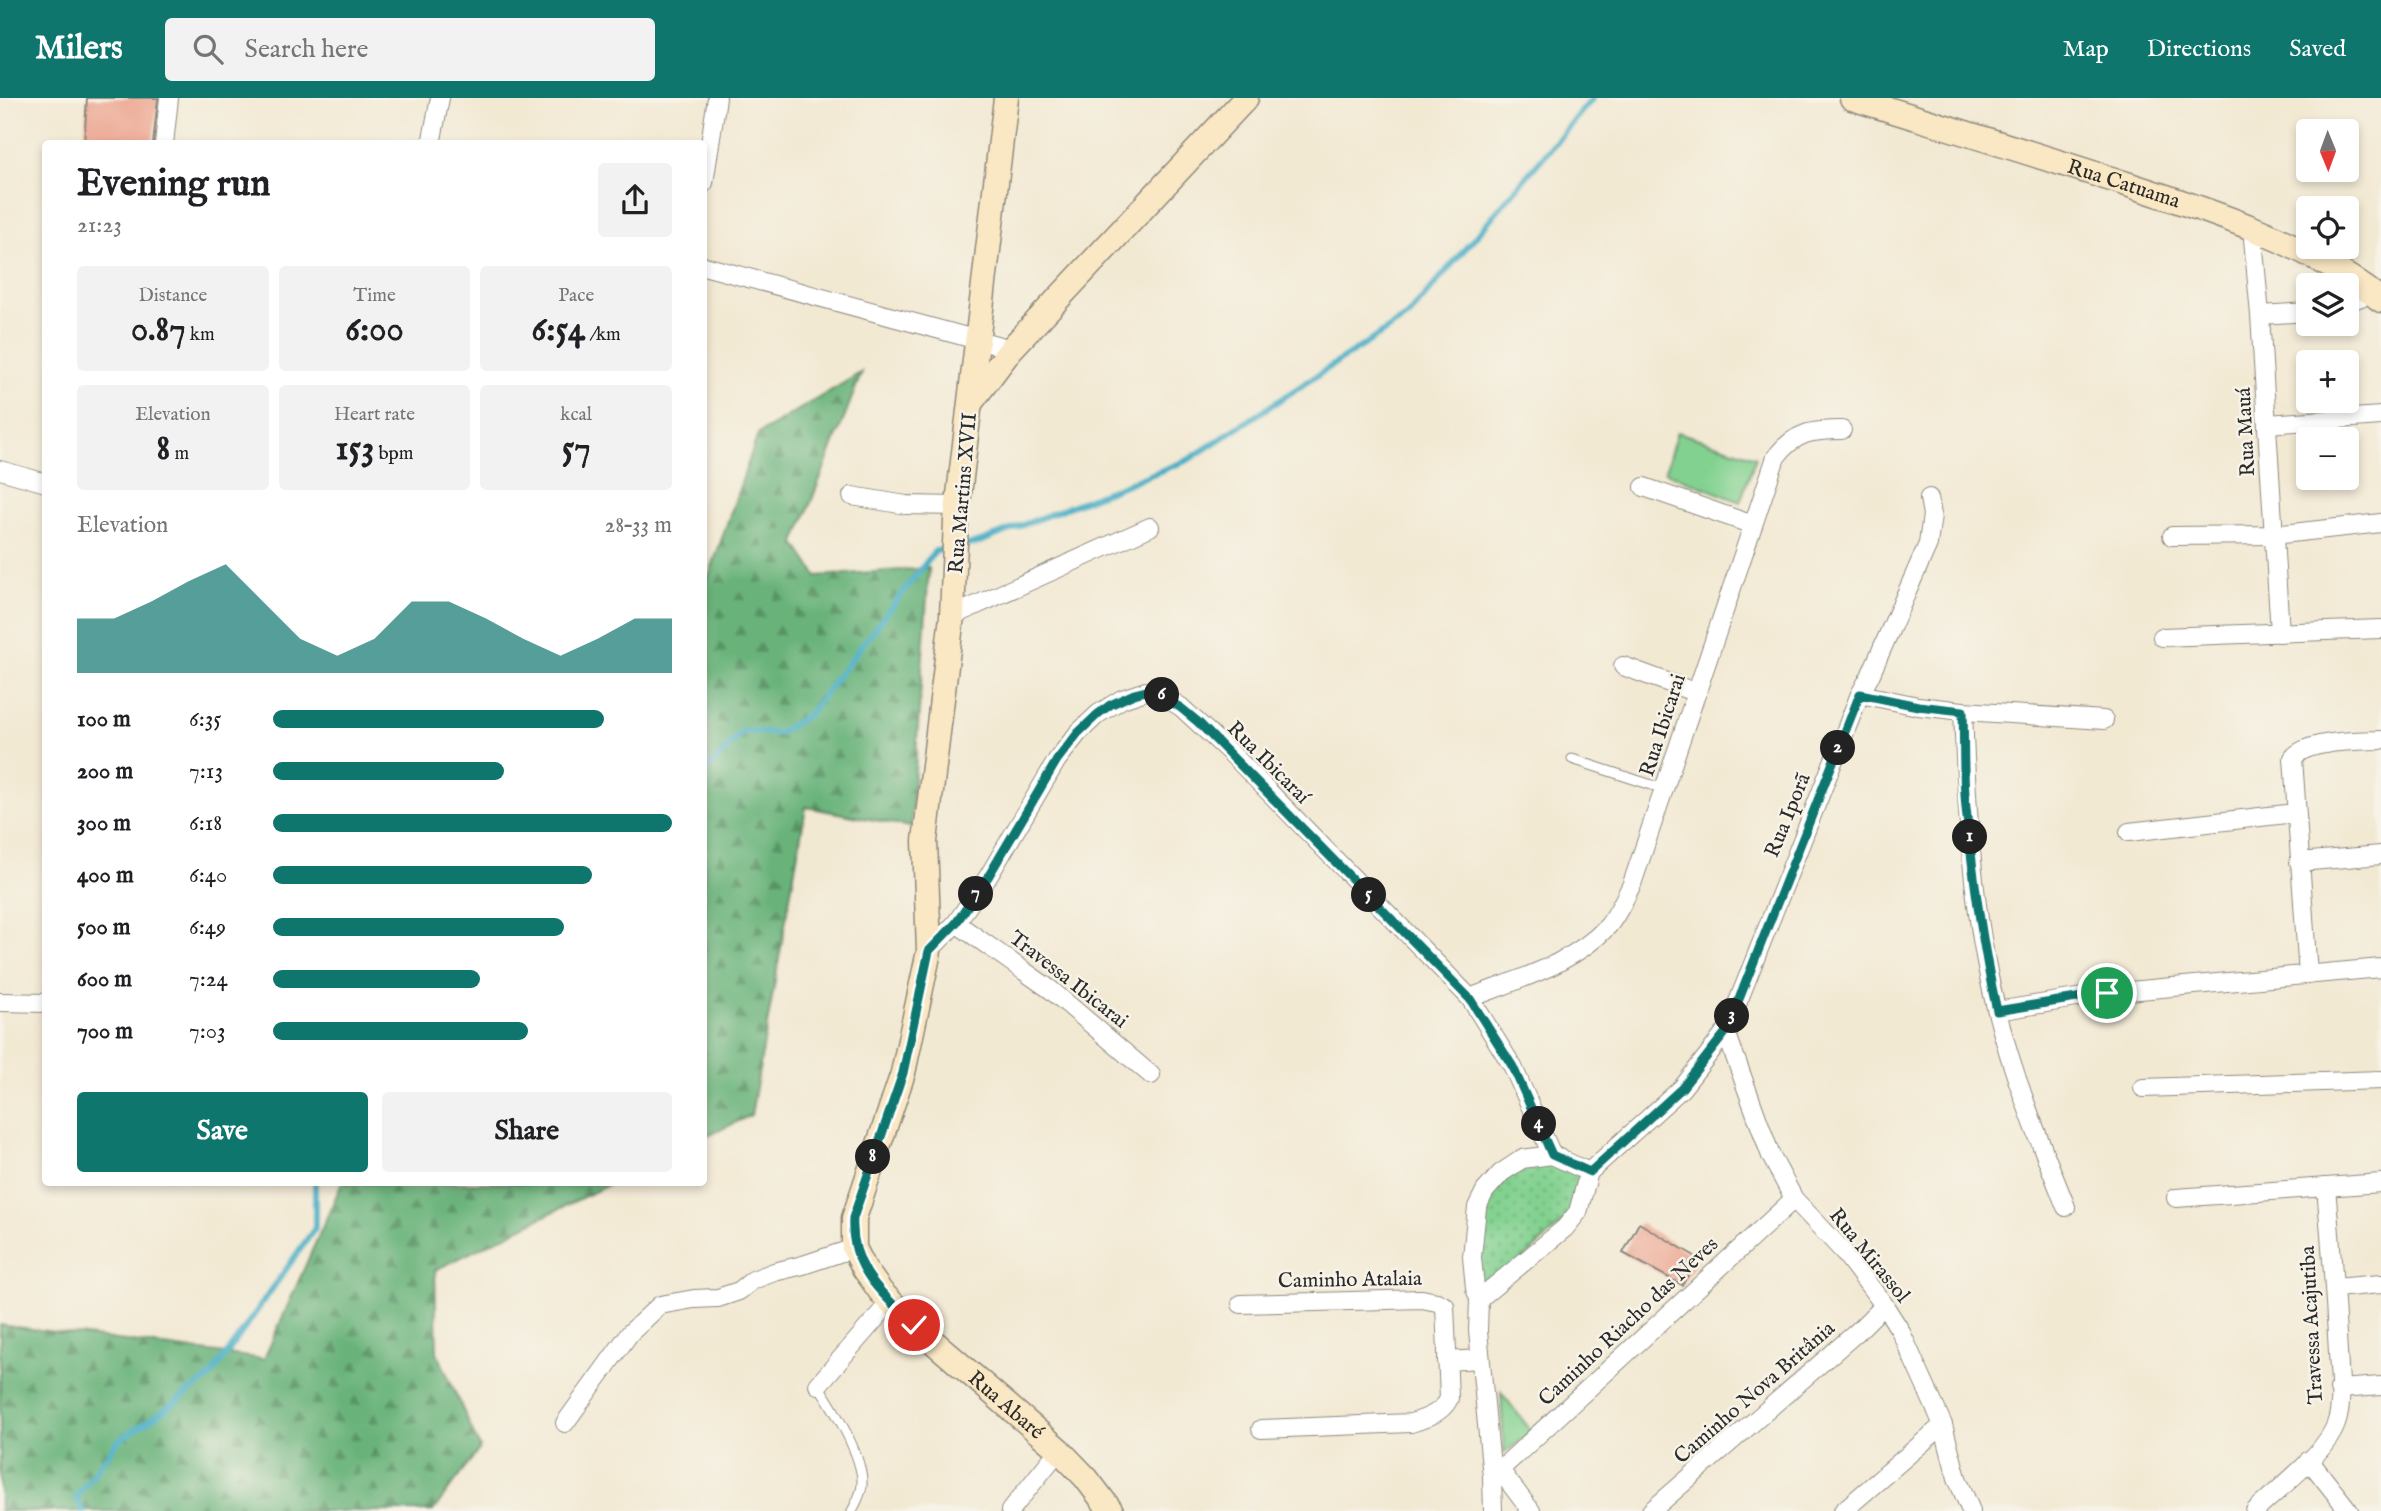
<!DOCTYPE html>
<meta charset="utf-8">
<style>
:root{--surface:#fff;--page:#f2f2f2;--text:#202124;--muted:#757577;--accent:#0f766e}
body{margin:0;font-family:"IM FELL English",serif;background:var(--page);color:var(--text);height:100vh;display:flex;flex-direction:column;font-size:26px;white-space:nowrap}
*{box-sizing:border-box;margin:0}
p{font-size:23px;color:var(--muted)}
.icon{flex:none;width:38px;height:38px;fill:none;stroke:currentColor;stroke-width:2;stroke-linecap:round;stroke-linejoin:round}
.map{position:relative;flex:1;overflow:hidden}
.panel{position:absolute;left:42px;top:42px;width:665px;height:1046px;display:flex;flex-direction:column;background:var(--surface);border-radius:7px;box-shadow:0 4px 10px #0003}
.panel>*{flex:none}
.needle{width:46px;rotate:179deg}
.controls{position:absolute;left:2296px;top:21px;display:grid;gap:14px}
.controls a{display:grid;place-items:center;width:63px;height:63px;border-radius:7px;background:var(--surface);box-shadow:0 4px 10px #0003;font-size:35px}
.pin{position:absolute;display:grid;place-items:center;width:60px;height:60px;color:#fff;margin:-30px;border:4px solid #fff;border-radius:50%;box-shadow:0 2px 7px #0007}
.km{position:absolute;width:35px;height:35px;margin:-18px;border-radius:50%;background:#222;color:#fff;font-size:19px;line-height:35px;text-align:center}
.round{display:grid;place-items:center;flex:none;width:74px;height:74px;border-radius:7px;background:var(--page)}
.summary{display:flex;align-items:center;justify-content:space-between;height:119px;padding:0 35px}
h1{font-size:38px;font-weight:700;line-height:52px}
.stats{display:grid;grid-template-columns:repeat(3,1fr);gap:10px;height:119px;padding:7px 35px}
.stats div{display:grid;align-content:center;border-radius:7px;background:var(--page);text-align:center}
.stats b{font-size:35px;font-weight:700}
.stats small{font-size:19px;font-weight:400}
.stats p{font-size:19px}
.chart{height:196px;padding:14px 35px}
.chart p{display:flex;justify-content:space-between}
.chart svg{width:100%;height:126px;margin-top:7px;fill:var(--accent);opacity:.7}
.button{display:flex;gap:14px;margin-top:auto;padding:14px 35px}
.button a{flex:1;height:80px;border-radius:7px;background:var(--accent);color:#fff;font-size:28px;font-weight:700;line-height:80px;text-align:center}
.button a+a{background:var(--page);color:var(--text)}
ul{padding:0 35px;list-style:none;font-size:23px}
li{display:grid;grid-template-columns:112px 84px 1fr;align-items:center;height:52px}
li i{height:18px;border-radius:9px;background:var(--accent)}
header{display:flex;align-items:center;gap:42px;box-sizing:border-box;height:98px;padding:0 35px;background:var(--accent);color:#fff}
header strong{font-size:33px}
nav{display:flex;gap:38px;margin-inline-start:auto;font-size:24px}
.search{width:490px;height:63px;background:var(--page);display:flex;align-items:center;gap:18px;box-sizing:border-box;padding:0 24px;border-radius:7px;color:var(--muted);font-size:26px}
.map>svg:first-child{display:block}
</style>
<header>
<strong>Milers</strong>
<div class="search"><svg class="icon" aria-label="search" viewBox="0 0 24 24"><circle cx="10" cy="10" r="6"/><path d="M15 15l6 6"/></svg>Search here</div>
<nav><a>Map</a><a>Directions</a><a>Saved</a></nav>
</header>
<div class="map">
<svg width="2381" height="1413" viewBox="0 0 2381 1413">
<defs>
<pattern id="grass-dots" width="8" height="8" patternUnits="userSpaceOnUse" patternTransform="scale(1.75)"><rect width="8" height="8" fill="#82d190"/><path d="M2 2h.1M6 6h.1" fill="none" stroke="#6baa76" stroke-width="1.8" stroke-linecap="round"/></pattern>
<pattern id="forest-firs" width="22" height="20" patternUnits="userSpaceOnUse" patternTransform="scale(1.75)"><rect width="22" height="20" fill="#69b37a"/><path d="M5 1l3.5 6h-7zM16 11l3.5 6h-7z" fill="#579264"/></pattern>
</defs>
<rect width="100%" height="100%" fill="#f7f3e8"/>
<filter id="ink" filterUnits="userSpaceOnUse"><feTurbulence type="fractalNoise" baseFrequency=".0143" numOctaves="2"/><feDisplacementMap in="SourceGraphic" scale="14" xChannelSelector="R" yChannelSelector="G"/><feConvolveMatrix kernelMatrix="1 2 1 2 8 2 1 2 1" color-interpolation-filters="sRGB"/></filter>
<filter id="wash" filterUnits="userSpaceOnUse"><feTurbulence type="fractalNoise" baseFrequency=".00686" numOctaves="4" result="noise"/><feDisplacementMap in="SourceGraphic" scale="28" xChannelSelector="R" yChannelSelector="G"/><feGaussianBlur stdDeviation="1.57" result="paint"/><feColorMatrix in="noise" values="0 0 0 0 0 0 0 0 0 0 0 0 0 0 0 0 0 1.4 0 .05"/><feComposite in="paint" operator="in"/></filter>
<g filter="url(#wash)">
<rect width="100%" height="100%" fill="#f2e9d3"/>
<path fill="url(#grass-dots)" stroke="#567e5e" stroke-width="2" d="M1558,1049c24,24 24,30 18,63l-101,94 2,-88 28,-36z"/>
<g fill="url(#forest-firs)" stroke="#4a6f52" stroke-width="2">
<polygon points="862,274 795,445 817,478 929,470 911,729 806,709 751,1017 704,1040 704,492 758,336"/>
<polygon points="342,1085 612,1085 435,1172 437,1254 480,1350 433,1413 0,1413 0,1227 264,1261"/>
</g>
<g fill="#82d190" stroke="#567e5e" stroke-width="2">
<polygon points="1677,334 1756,359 1740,404 1665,374"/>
<polygon points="1501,1294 1532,1334 1504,1355"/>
</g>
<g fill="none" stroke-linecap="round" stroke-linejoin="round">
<g stroke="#47afc6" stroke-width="6">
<polyline points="961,448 977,445 1188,362 1408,218 1593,0"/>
<polyline points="704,676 743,633 779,635 808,617 935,453 951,450"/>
<polyline points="83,1413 76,1399 118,1343 163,1313 211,1278 315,1130 315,1085"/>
</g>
</g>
<g id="blocks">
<g fill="#eca38d">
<polygon points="87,0 158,0 153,46 84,46"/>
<polygon points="1639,1125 1698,1160 1682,1187 1623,1155"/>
</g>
</g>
</g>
<g filter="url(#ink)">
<use href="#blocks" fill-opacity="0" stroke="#8e8a7f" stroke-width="2"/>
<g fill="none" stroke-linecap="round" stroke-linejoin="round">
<g stroke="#8e8a7f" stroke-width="11">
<g id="lane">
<polyline points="1572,661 1664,691"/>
<path d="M818,1287c15,22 46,73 44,100 -1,10 -6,18 -10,26"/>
</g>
</g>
<g stroke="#8e8a7f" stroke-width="20">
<g id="street">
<polyline points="164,46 169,0"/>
<polyline points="431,46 440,0"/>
<polyline points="704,85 717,0"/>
<polyline points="2252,130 2260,217 2280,535"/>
<polyline points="704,168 1011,251"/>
<polyline points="2347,204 2372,195"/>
<polyline points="2260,217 2308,214"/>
<polyline points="2267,326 2381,318"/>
<polyline points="0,372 46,385"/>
<polyline points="1644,389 1753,427"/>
<polyline points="852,398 906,407 957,408"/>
<polyline points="2172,438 2273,437 2381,425"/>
<polyline points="952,518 1150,429"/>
<polyline points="2162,539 2381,531"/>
<polyline points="1623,568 1697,595"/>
<polyline points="1860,596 1918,608 1963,613 2104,622"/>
<path d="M1963,613c4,101 9,202 34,301 17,67 43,130 69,195"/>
<polyline points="2129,734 2295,715"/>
<polyline points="2299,764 2381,757"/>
<polyline points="956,825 1051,892 1151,977"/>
<polyline points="929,853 956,825 988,779 1057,662 1078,635 1098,616 1122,601 1146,593 1158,595 1181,609 1237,661 1470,900 1513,969 1552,1057"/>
<path d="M2308,877l-15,-217c13,-18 66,-17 88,-18"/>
<path d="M1470,900c48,-19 102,-33 138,-72 10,-12 17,-28 24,-42l144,-427c19,-25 36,-27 66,-27"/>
<polyline points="0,904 46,905"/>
<polyline points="1997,913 2107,895 2381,870"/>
<polyline points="1726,934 1771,1058 1794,1101 1843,1153 1884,1207 1900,1232 1943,1327 1957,1380 1971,1413"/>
<polyline points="2143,990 2381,982"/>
<polyline points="2176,1100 2381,1085"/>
<polyline points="2335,1190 2381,1186"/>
<polyline points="1479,1201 1565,1130 1578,1114 1589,1074 1682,990 1726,934 1860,596 1870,578 1928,446 1932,417 1929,400"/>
<path d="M1241,1206l181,-5 15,3 8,4 4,92c-5,14 -24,21 -38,25l-150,6"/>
<polyline points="1447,1263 1480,1261"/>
<polyline points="818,1287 891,1203"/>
<polyline points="2339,1291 2381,1288"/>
<polyline points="565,1325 630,1235 660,1207 694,1201 718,1200 739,1193 753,1182 774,1174 803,1167 854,1150"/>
<polyline points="2309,1362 2349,1413"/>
<polyline points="1500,1372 1531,1413"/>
<polyline points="1492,1379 1794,1101"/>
<polyline points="1010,1413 1059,1352"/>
<polyline points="1493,1413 1492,1379 1478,1233 1479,1201 1475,1190 1472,1159 1477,1109 1485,1093 1501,1075 1522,1061 1552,1057 1589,1074"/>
<polyline points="1651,1413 1857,1234 1884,1207"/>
<polyline points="1843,1413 1943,1327"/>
<path d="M2255,1413c23,-22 64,-53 78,-80 12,-22 6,-55 5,-79 -3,-55 -7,-110 -12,-165"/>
</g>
</g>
<g stroke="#8e8a7f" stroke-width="27">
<g id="secondary">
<path id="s1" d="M1006,0l-50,422 -4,96 -27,225 4,110 -26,122 -49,145v30l10,20 17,24 33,33 145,125 27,28 25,33"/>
<path id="s2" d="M1852,0c87,27 173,53 259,81 93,30 192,60 270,121"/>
<polyline points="971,304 1011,251 1246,0"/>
</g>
</g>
<use href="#lane" stroke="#fff" stroke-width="9"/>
<use href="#street" stroke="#fff" stroke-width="18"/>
<use href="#secondary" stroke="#fae7c3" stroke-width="24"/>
</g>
</g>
<g fill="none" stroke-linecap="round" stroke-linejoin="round" filter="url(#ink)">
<g stroke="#fff" stroke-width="14">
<path id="route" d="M914,1227c-33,-33 -64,-57 -61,-107l50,-145 26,-122 27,-28 32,-46 69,-117 21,-27 20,-19 12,-9 24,-11 12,-3 12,3 23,14 17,14 272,277 43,68 39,88 38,17 92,-84 44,-56 134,-338 58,12 45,5c1,33 0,65 3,97 7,69 16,136 31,203l110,-18"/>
</g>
<use href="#route" stroke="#0f766e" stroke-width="9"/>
</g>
<g text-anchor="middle" stroke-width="5" stroke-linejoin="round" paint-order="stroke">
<g font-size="21" fill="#2b2b2b" stroke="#f7f3e8">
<text dy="7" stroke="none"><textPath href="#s2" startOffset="285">Rua Catuama</textPath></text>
<text transform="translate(2245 334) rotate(-93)" y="7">Rua Mauá</text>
<text transform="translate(962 395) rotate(-85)" y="7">Rua Martins XVII</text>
<text transform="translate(1662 627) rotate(-72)" y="7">Rua Ibicarai</text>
<text transform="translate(1269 664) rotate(45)" y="7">Rua Ibicaraí</text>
<text transform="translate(1787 717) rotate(-68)" y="7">Rua Iporã</text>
<text transform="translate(1069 881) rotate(38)" y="7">Travessa Ibicarai</text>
<text transform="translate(1870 1157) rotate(51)" y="7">Rua Mirassol</text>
<text transform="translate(1350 1181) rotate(-1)" y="7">Caminho Atalaia</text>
<text transform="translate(1628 1223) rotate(-43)" y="7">Caminho Riacho das Neves</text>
<text transform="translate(2311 1227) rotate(-93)" y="7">Travessa Acajutiba</text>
<text transform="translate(1754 1294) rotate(-41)" y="7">Caminho Nova Britânia</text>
<text dy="7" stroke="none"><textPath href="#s1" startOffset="1386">Rua Abaré</textPath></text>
</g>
</g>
</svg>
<div class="controls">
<a><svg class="needle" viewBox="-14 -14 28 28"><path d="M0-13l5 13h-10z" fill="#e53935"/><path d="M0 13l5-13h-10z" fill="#757577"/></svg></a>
<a><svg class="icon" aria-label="locate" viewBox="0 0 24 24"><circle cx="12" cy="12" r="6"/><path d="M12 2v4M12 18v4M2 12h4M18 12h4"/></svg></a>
<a><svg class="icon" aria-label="layers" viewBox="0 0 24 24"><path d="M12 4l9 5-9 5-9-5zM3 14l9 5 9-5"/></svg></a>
<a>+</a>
<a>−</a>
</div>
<div class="pin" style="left:2107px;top:895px;background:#1e9e55"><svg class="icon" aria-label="arrive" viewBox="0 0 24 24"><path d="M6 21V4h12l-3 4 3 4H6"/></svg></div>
<div class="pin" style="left:914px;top:1227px;background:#d93025"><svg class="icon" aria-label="check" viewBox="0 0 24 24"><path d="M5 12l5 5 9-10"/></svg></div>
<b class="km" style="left:1970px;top:739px">1</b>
<b class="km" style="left:1838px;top:650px">2</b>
<b class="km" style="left:1732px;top:918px">3</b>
<b class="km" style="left:1539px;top:1026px">4</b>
<b class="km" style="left:1369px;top:797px">5</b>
<b class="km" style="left:1162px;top:597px">6</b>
<b class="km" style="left:976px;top:796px">7</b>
<b class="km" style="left:873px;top:1059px">8</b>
<section class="panel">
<div class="summary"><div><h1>Evening run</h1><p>21:23</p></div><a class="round"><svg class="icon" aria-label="share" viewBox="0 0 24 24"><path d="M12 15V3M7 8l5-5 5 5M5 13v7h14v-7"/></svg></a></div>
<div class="stats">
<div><p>Distance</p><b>0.87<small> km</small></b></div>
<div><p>Time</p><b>6:00</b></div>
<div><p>Pace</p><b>6:54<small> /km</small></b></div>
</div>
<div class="stats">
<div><p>Elevation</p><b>8<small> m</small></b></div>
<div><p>Heart rate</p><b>153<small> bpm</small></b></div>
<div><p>kcal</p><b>57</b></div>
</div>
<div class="chart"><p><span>Elevation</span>28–33 m</p>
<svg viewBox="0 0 160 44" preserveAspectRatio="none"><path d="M0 44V25L10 25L20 19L30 12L40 6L50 19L60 32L70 38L80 32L90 19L100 19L110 25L120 32L130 38L140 32L150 25L160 25V44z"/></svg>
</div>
<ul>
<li><b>100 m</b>6:35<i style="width:83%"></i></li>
<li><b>200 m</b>7:13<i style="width:58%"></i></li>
<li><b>300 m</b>6:18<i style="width:100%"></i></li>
<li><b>400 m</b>6:40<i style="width:80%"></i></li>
<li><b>500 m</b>6:49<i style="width:73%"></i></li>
<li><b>600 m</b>7:24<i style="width:52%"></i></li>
<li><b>700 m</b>7:03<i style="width:64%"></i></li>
</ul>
<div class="button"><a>Save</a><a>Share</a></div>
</section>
</div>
